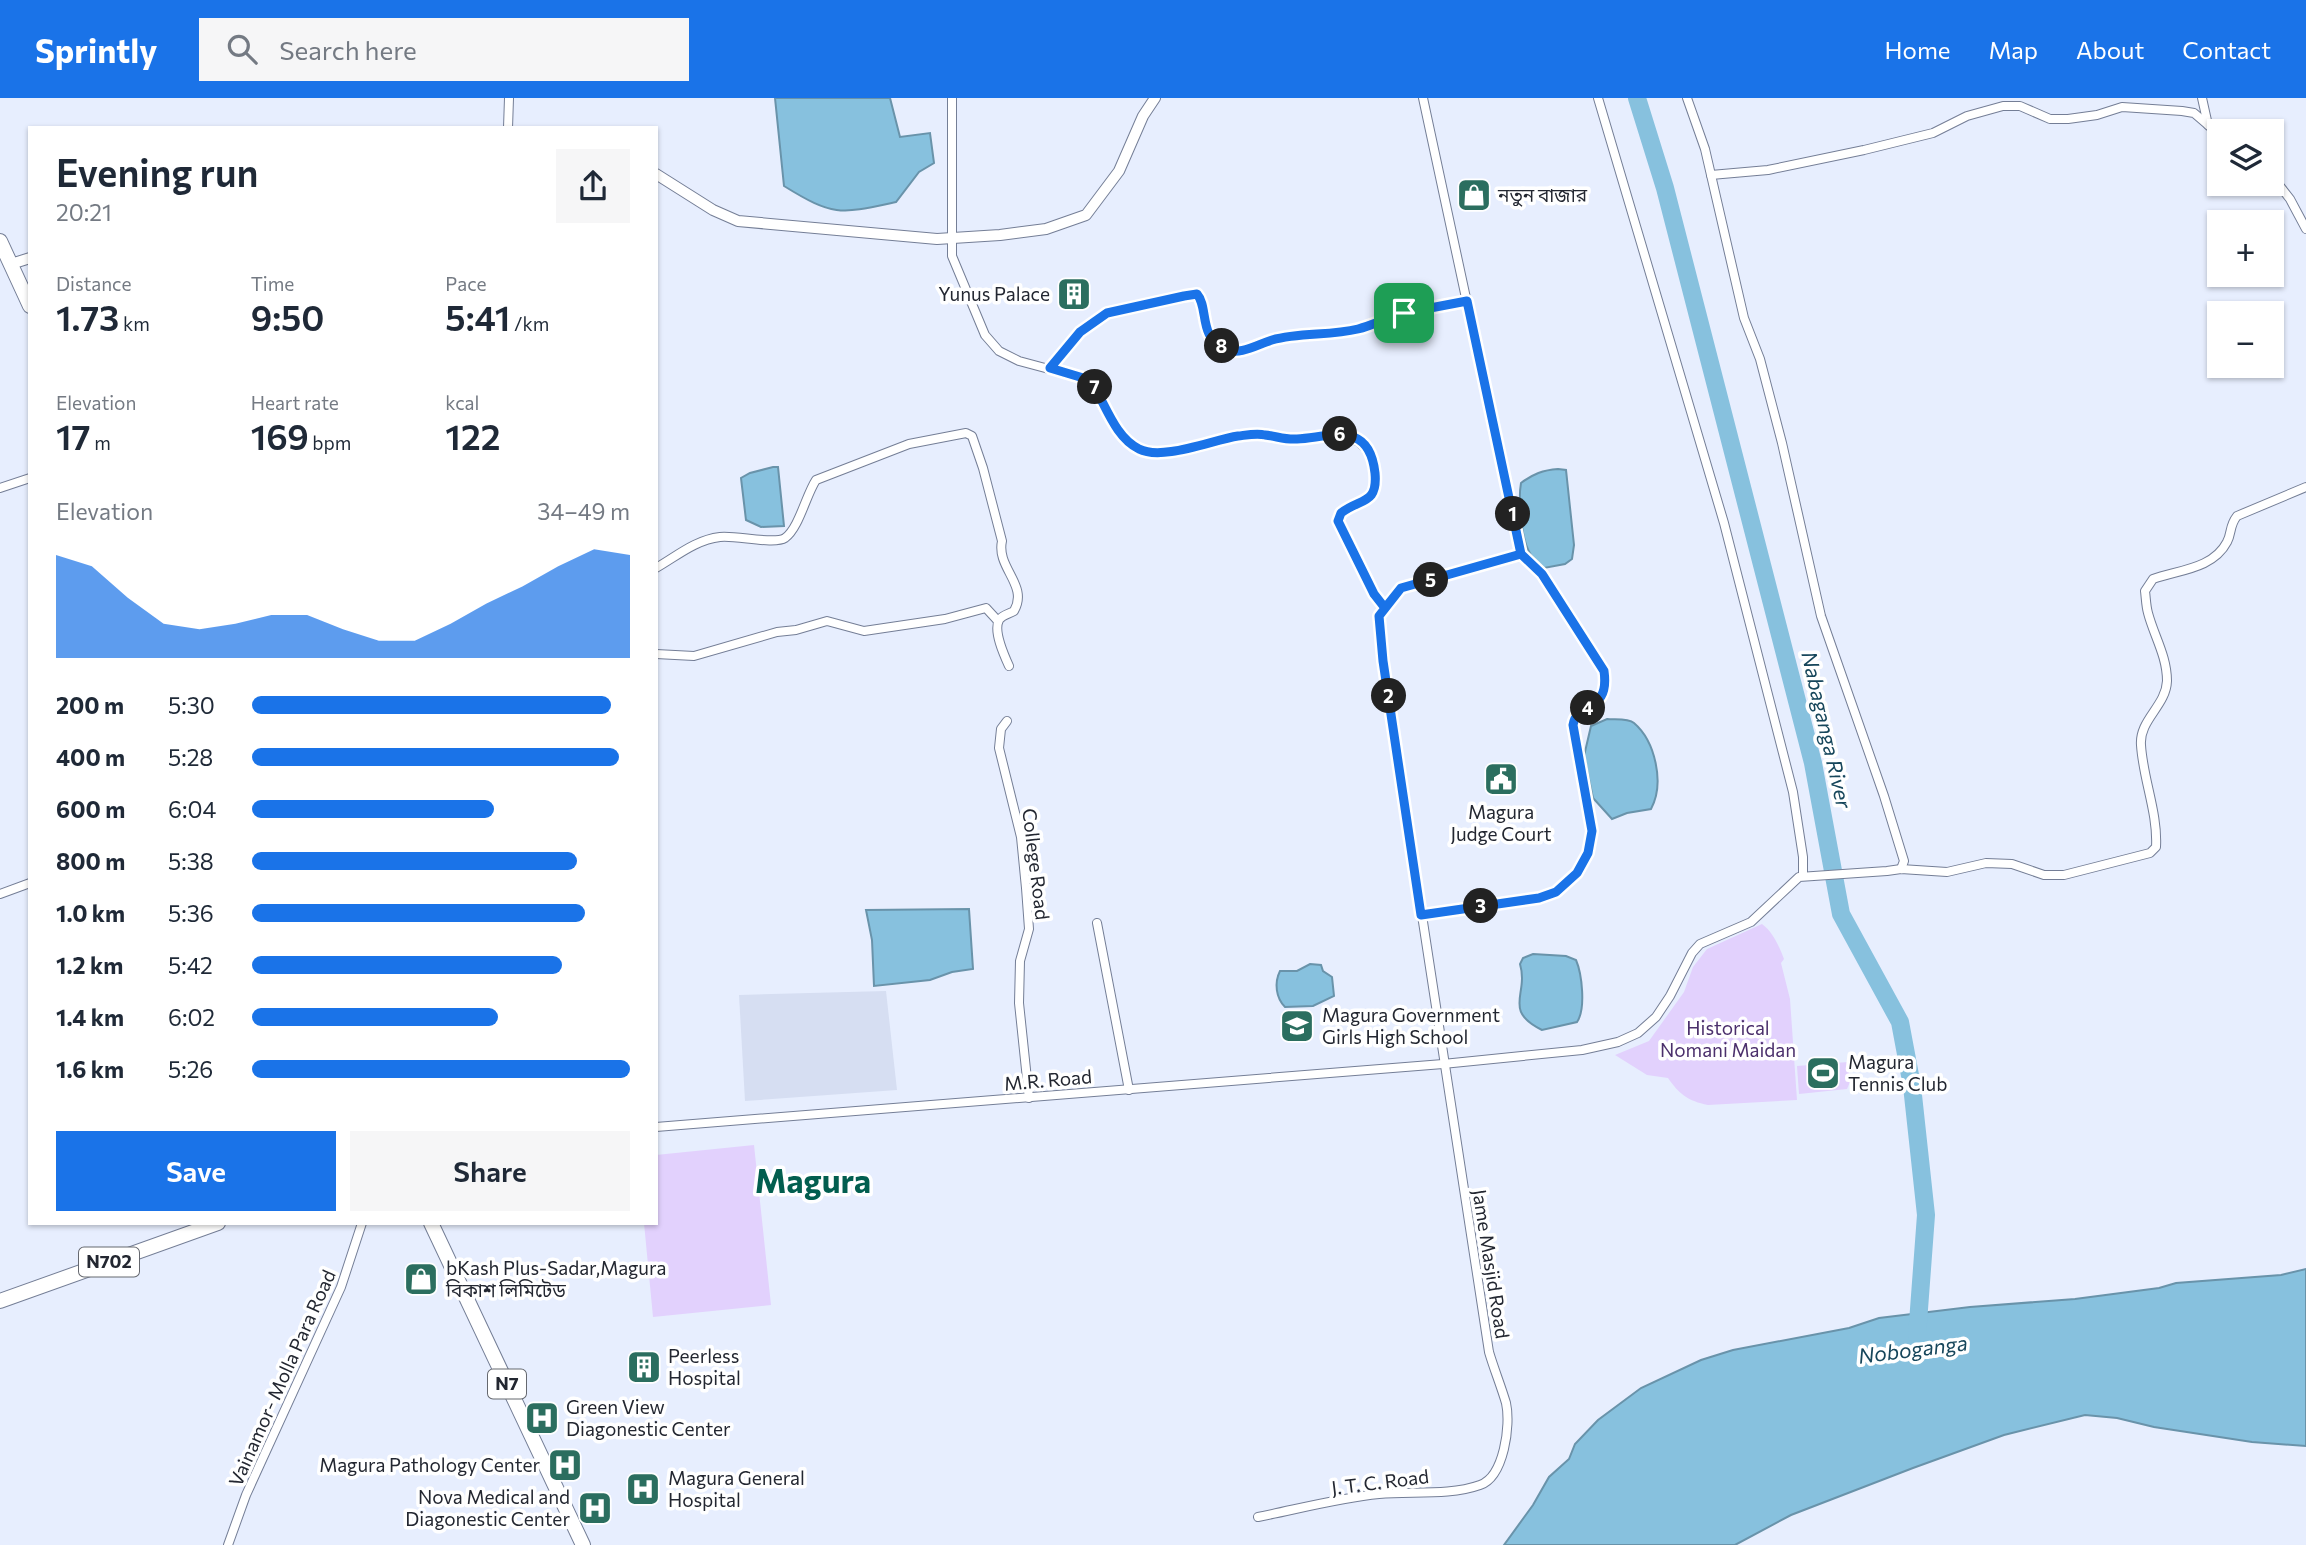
<!DOCTYPE html>
<meta charset="utf-8">
<style>
:root{--surface:#fff;--page:#f6f6f7;--text:#1f2937;--muted:#747a83;--accent:#1a73e8}
body{margin:0;font-family:Commissioner,"Noto Sans Bengali",sans-serif;background:var(--page);color:var(--text);height:100vh;display:flex;flex-direction:column;font-size:26px;white-space:nowrap}
*{box-sizing:border-box;margin:0}
p{font-size:23px;color:var(--muted)}
.icon{flex:none;width:38px;height:38px;fill:none;stroke:currentColor;stroke-width:2;stroke-linecap:round;stroke-linejoin:round}
.map{position:relative;flex:1;overflow:hidden}
.sheet{position:absolute;left:28px;top:28px;width:630px;height:1099px;display:flex;flex-direction:column;background:var(--surface);border-radius:0px;box-shadow:0 2px 5px #0004}
.sheet>*{flex:none}
.fabs{position:absolute;left:2207px;top:21px;display:grid;gap:14px}
.fabs a{display:grid;place-items:center;width:77px;height:77px;border-radius:0px;background:var(--surface);box-shadow:0 2px 5px #0004;font-size:35px}
.pin{position:absolute;display:grid;place-items:center;width:60px;height:60px;color:#fff;margin:-30px;border-radius:14px;box-shadow:0 4px 10px #0006}
.km{position:absolute;width:35px;height:35px;margin:-18px;border-radius:50%;background:#222;color:#fff;font-size:19px;line-height:35px;text-align:center}
.round{display:grid;place-items:center;flex:none;width:74px;height:74px;border-radius:0px;background:var(--page)}
.head{display:flex;align-items:center;justify-content:space-between;height:119px;padding:0 28px}
h1{font-size:38px;font-weight:600;line-height:52px}
.figures{display:grid;grid-template-columns:repeat(3,1fr);gap:10px;height:119px;padding:7px 28px}
.figures div{display:grid;align-content:center}
.figures b{font-size:35px;font-weight:600}
.figures small{font-size:19px;font-weight:400}
.figures p{font-size:19px}
.chart{height:196px;padding:14px 28px}
.chart p{display:flex;justify-content:space-between}
.chart svg{width:100%;height:126px;margin-top:7px;fill:var(--accent);opacity:.7}
.button{display:flex;gap:14px;margin-top:auto;padding:14px 28px}
.button a{flex:1;height:80px;border-radius:0px;background:var(--accent);color:#fff;font-size:28px;font-weight:600;line-height:80px;text-align:center}
.button a+a{background:var(--page);color:var(--text)}
ul{padding:0 28px;list-style:none;font-size:23px}
li{display:grid;grid-template-columns:112px 84px 1fr;align-items:center;height:52px}
li i{height:18px;border-radius:9px;background:var(--accent)}
header{display:flex;align-items:center;gap:42px;box-sizing:border-box;height:98px;padding:0 35px;background:var(--accent);color:#fff}
header strong{font-size:33px}
nav{display:flex;gap:38px;margin-inline-start:auto;font-size:24px}
.search{width:490px;height:63px;background:var(--page);display:flex;align-items:center;gap:18px;box-sizing:border-box;padding:0 24px;border-radius:0px;color:var(--muted);font-size:26px}
.map>svg:first-child{display:block}
</style>
<header>
<strong>Sprintly</strong>
<div class="search"><svg class="icon" aria-label="search" viewBox="0 0 24 24"><circle cx="10" cy="10" r="6"/><path d="M15 15l6 6"/></svg>Search here</div>
<nav><a>Home</a><a>Map</a><a>About</a><a>Contact</a></nav>
</header>
<div class="map">
<svg width="2306" height="1447" viewBox="0 0 2306 1447">
<rect width="100%" height="100%" fill="#e7eefe"/>
<polygon fill="#d6def2" points="886,893 897,992 745,1003 739,897"/>
<g fill="#e2d1fd">
<path d="M1762,826c11,8 17,22 22,35l-3,4 9,36 7,101 -89,5c-20,-4 -29,-11 -40,-27l-21,-3 -32,-20 34,-14 35,-49 9,-25 14,-18z"/>
<polygon points="1848,964 1850,984 1847,991 1799,996 1797,968"/>
<polygon points="754,1047 771,1207 653,1219 644,1125 656,1125 656,1057"/>
</g>
<g fill="#87c1de" stroke="#6993aa" stroke-width="2">
<path d="M775,0h115l10,39 30,-4 4,30 -15,9 -23,30c-55,12 -62,15 -112,-16z"/>
<polygon points="773,369 778,369 784,428 761,429 746,422 741,380 750,375"/>
<path d="M1558,371l8,1 8,75 -2,14 -7,5 -21,4c-4,-4 -9,-8 -13,-13 -10,-14 -13,-55 -10,-72 12,-9 22,-13 37,-14z"/>
<path d="M1607,621c7,1 21,-1 27,4 21,18 31,60 17,86l-24,4 -15,6 -19,-21 -9,-42 7,-30z"/>
<polygon points="969,811 973,871 952,874 930,882 874,888 872,842 866,812"/>
<path d="M1533,856l33,2 10,4c6,14 10,49 1,62l-35,8c-40,-20 -13,-35 -22,-66l3,-6z"/>
<path d="M1310,866l11,1 2,6 9,6 2,19 -21,10 -28,1c-9,-9 -11,-24 -5,-36h17z"/>
<polygon points="2306,1171 2306,1348 2252,1344 2154,1329 2117,1320 2085,1317 2004,1337 1913,1370 1791,1417 1735,1447 1504,1447 1533,1407 1549,1379 1569,1361 1575,1346 1598,1322 1641,1290 1701,1262 1733,1252 1849,1230 1879,1220 1970,1209 2075,1201 2159,1190 2176,1185 2281,1177"/>
</g>
<g fill="none" stroke-linecap="round" stroke-linejoin="round">
<polyline stroke="#87c1de" stroke-width="18" points="1637,0 1665,90 1813,665 1841,816 1900,924 1912,988 1926,1117 1917,1238"/>
<g stroke="#747e96" stroke-width="10">
<g id="street">
<path d="M952,0v158l33,79 14,16 20,10 71,19c15,22 24,57 49,69 23,12 73,-9 99,-13 9,-1 19,-3 27,-1 11,1 20,5 31,4 11,0 21,-4 32,-5 26,-3 44,14 47,39 3,31 -15,26 -34,40l-3,8 36,73 11,15"/>
<polyline points="1598,0 1724,425 1793,694 1803,759 1803,778"/>
<polyline points="1687,0 1705,51 1744,220 1760,261 1782,345 1821,518 1884,698 1904,763 1901,771"/>
<polyline points="2202,0 2208,27 2219,37"/>
<polyline points="508,30 509,0"/>
<polyline points="1711,77 1768,72 1864,52 1933,35 1967,18 2003,8 2020,8 2050,21 2068,21 2097,17 2122,9 2182,13 2194,15 2208,27"/>
<polyline points="2272,78 2290,101 2306,131"/>
<path d="M1050,270l31,-36 25,-19 78,-17 13,-2c7,8 4,23 9,34 4,9 12,15 20,22h17l27,-10 16,-3 69,-7 49,-18 63,-11"/>
<polyline points="0,390 30,380"/>
<path d="M656,470c21,-12 39,-28 64,-31 16,-2 54,8 65,1 14,-10 21,-43 31,-58l93,-36 57,-11 6,3 11,32 19,73c-6,27 27,44 12,70 -5,3 -12,4 -15,9 -6,11 5,35 10,46"/>
<polyline points="656,556 694,558 777,534 796,532 827,523 864,533 945,521 986,510 998,523"/>
<polyline points="1007,623 1001,631 999,650 1021,739 1026,790 1029,831 1020,863 1019,905 1029,1000"/>
<polyline points="0,796 30,785"/>
<path d="M1421,817l118,-17 17,-6 21,-19 11,-20 4,-22 -19,-106c4,-25 37,-10 31,-54l-62,-97 -21,-20"/>
<polyline points="1097,825 1129,992"/>
<path d="M656,1029l787,-63 139,-14 36,-8 20,-9 18,-16 14,-21 22,-43 8,-9 51,-22 48,-45 88,-6 14,-2 46,3 39,-9 26,1 32,11h20l86,-22 6,-6c2,-34 -13,-68 -15,-102 -2,-25 25,-39 26,-64 0,-25 -13,-45 -19,-68 -2,-7 -2,-14 -3,-22l8,-12c25,-9 60,-10 74,-37 5,-9 2,-16 10,-26l69,-29"/>
<path d="M1258,1419c40,-8 81,-19 121,-23 33,-3 70,2 101,-9 24,-8 31,-60 26,-82 -5,-17 -12,-34 -17,-51l-106,-691 -4,-45 22,-28 120,-34 -98,-456"/>
<polyline points="228,1447 246,1397 341,1189 362,1125"/>
</g>
</g>
<g stroke="#747e96" stroke-width="12">
<g id="secondary">
<polyline points="656,76 713,112 738,123 937,141 1000,137 1046,131 1086,117 1119,73 1143,18 1155,0"/>
<polyline points="11,166 30,160"/>
</g>
</g>
<g stroke="#747e96" stroke-width="16">
<g id="highway">
<polyline points="0,143 30,208"/>
<polyline points="431,1125 583,1447"/>
<polyline points="0,1203 218,1125"/>
</g>
</g>
<use href="#street" stroke="#fff" stroke-width="8"/>
<use href="#secondary" stroke="#fff" stroke-width="10"/>
<use href="#highway" stroke="#fff" stroke-width="14"/>
</g>
<g fill="none" stroke-linecap="round" stroke-linejoin="round">
<g stroke="#fff" stroke-width="14">
<path id="route" d="M1404,215l63,-12 54,253 -120,34 -22,28 4,45 38,254 118,-17 17,-6 21,-19 11,-20 4,-22 -19,-106c4,-25 37,-11 31,-54l-62,-97 -21,-20 -120,34 -16,20 -11,-14 -36,-73 3,-8c19,-15 37,-8 34,-40 -6,-53 -44,-36 -78,-34 -12,1 -21,-3 -32,-4 -8,-2 -18,0 -27,1 -26,4 -76,25 -99,13 -25,-12 -34,-47 -49,-69l-40,-12 30,-36 27,-19 77,-17 13,-2c12,14 1,43 28,55 15,7 33,-5 47,-9 28,-8 58,-4 86,-11 16,-4 30,-12 46,-16"/>
</g>
<use href="#route" stroke="#1a73e8" stroke-width="9"/>
</g>
<defs>
<g id="shop-square" transform="scale(1.75)"><rect x="-9" y="-9" width="18" height="18" rx="4" fill="#2b6e5f" stroke="#fff"/><path d="M-5-2.5h2.3a2.7 3.5 0 0 1 5.4 0H5L5.5 6h-11ZM-1.5-2.5h3a1.5 2.3 0 0 0-3 0Z" fill="#fff"/></g>
<g id="building-square" transform="scale(1.75)"><rect x="-9" y="-9" width="18" height="18" rx="4" fill="#2b6e5f" stroke="#fff"/><path d="M-4-6H4V6H1V3H-1V6H-4ZM-2.5-4.3h1.7v1.8h-1.7ZM.8-4.3h1.7v1.8H.8ZM-2.5-1h1.7V.8h-1.7ZM.8-1h1.7V.8H.8Z" fill="#fff"/></g>
<g id="civic-square" transform="scale(1.75)"><rect x="-9" y="-9" width="18" height="18" rx="4" fill="#2b6e5f" stroke="#fff"/><path d="M-.6-6.5H3V-4.5H.6V-3L4-1V1h2V6H-6V1h2V-1L-.6-3ZM-1.2 2.5V6h2.4V2.5Z" fill="#fff"/></g>
<g id="school-square" transform="scale(1.75)"><rect x="-9" y="-9" width="18" height="18" rx="4" fill="#2b6e5f" stroke="#fff"/><path d="M0-5L7-2L0 1L-7-2ZM-4 1L0 2.5L4 1V4Q0 6-4 4Z" fill="#fff"/></g>
<g id="stadium-square" transform="scale(1.75)"><rect x="-9" y="-9" width="18" height="18" rx="4" fill="#2b6e5f" stroke="#fff"/><path d="M0-5a6.5 5 0 1 0 0 10a6.5 5 0 1 0 0-10ZM-3.5-1.8h7v3.6h-7Z" fill="#fff"/></g>
<g id="hospital-square" transform="scale(1.75)"><rect x="-9" y="-9" width="18" height="18" rx="4" fill="#2b6e5f" stroke="#fff"/><path d="M-5-5h3v3.5h4V-5h3V5h-3V1.5h-4V5h-3Z" fill="#fff"/></g>
</defs>
<g fill-rule="evenodd">
<use href="#shop-square" x="1474" y="97"/>
<use href="#building-square" x="1074" y="196"/>
<use href="#civic-square" x="1501" y="681"/>
<use href="#school-square" x="1297" y="928"/>
<use href="#stadium-square" x="1823" y="975"/>
<use href="#shop-square" x="421" y="1181"/>
<use href="#building-square" x="644" y="1269"/>
<use href="#hospital-square" x="542" y="1320"/>
<use href="#hospital-square" x="565" y="1367"/>
<use href="#hospital-square" x="643" y="1391"/>
<use href="#hospital-square" x="595" y="1410"/>
</g>
<g text-anchor="middle" stroke-width="7" stroke-linejoin="round" paint-order="stroke">
<g fill="#fff" stroke="#65686f" stroke-width="2">
<rect x="79" y="1149.5" width="60" height="29" rx="5"/>
<rect x="488" y="1271.5" width="38" height="29" rx="5"/>
</g>
<g font-size="18" font-weight="bold" fill="#232731">
<text x="109" y="1170">N702</text>
<text x="507" y="1292">N7</text>
</g>
<g font-size="19" fill="#232731" stroke="#fff" text-anchor="start">
<text x="1498" y="104">নতুন বাজার</text>
<text x="1050" y="203" text-anchor="end">Yunus Palace</text>
<text x="1501" y="721" text-anchor="middle">Magura<tspan x="1501" dy="22">Judge Court</tspan></text>
<text x="1322" y="924">Magura Government<tspan x="1322" dy="22">Girls High School</tspan></text>
<text x="1848" y="971">Magura<tspan x="1848" dy="22">Tennis Club</tspan></text>
<text x="446" y="1177">bKash Plus-Sadar,Magura<tspan x="446" dy="22">বিকাশ লিমিটেড</tspan></text>
<text x="668" y="1265">Peerless<tspan x="668" dy="22">Hospital</tspan></text>
<text x="566" y="1316">Green View<tspan x="566" dy="22">Diagonestic Center</tspan></text>
<text x="540" y="1374" text-anchor="end">Magura Pathology Center</text>
<text x="668" y="1387">Magura General<tspan x="668" dy="22">Hospital</tspan></text>
<text x="570" y="1406" text-anchor="end">Nova Medical and<tspan x="570" dy="22">Diagonestic Center</tspan></text>
</g>
<g font-size="19" fill="#232731" stroke="#fff">
<text transform="translate(1036 766) rotate(83)" y="7">College Road</text>
<text transform="translate(1048 982) rotate(-5)" y="7">M.R. Road</text>
<text transform="translate(1491 1166) rotate(81)" y="7">Jame Masjid Road</text>
<text transform="translate(282 1280) rotate(-66)" y="7">Vainamor- Molla Para Road</text>
<text transform="translate(1380 1384) rotate(-7)" y="7">J. T. C. Road</text>
</g>
<g font-size="19" fill="#4b306c" stroke="#fff">
<text x="1728" y="937">Historical<tspan x="1728" dy="22">Nomani Maidan</tspan></text>
</g>
<g font-size="21" font-style="italic" fill="#16465b" stroke="#fff">
<text transform="translate(1826 632) rotate(77)" y="7">Nabaganga River</text>
<text transform="translate(1913 1252) rotate(-7)" y="7">Noboganga</text>
</g>
<g font-size="33" font-weight="bold" fill="#025e4f" stroke="#fff">
<text x="813" y="1095">Magura</text>
</g>
</g>
</svg>
<div class="fabs">
<a><svg class="icon" aria-label="layers" viewBox="0 0 24 24"><path d="M12 4l9 5-9 5-9-5zM3 14l9 5 9-5"/></svg></a>
<a>+</a>
<a>−</a>
</div>
<div class="pin" style="left:1404px;top:215px;background:#1e9e55"><svg class="icon" aria-label="arrive" viewBox="0 0 24 24"><path d="M6 21V4h12l-3 4 3 4H6"/></svg></div>
<b class="km" style="left:1513px;top:416px">1</b>
<b class="km" style="left:1389px;top:598px">2</b>
<b class="km" style="left:1481px;top:808px">3</b>
<b class="km" style="left:1588px;top:610px">4</b>
<b class="km" style="left:1431px;top:482px">5</b>
<b class="km" style="left:1340px;top:336px">6</b>
<b class="km" style="left:1095px;top:289px">7</b>
<b class="km" style="left:1222px;top:248px">8</b>
<section class="sheet">
<div class="head"><div><h1>Evening run</h1><p>20:21</p></div><a class="round"><svg class="icon" aria-label="share" viewBox="0 0 24 24"><path d="M12 15V3M7 8l5-5 5 5M5 13v7h14v-7"/></svg></a></div>
<div class="figures">
<div><p>Distance</p><b>1.73<small> km</small></b></div>
<div><p>Time</p><b>9:50</b></div>
<div><p>Pace</p><b>5:41<small> /km</small></b></div>
</div>
<div class="figures">
<div><p>Elevation</p><b>17<small> m</small></b></div>
<div><p>Heart rate</p><b>169<small> bpm</small></b></div>
<div><p>kcal</p><b>122</b></div>
</div>
<div class="chart"><p><span>Elevation</span>34–49 m</p>
<svg viewBox="0 0 160 44" preserveAspectRatio="none"><path d="M0 44V8L10 12L20 23L30 32L40 34L50 32L60 29L70 29L80 34L90 38L100 38L110 32L120 25L130 19L140 12L150 6L160 8V44z"/></svg>
</div>
<ul>
<li><b>200 m</b>5:30<i style="width:95%"></i></li>
<li><b>400 m</b>5:28<i style="width:97%"></i></li>
<li><b>600 m</b>6:04<i style="width:64%"></i></li>
<li><b>800 m</b>5:38<i style="width:86%"></i></li>
<li><b>1.0 km</b>5:36<i style="width:88%"></i></li>
<li><b>1.2 km</b>5:42<i style="width:82%"></i></li>
<li><b>1.4 km</b>6:02<i style="width:65%"></i></li>
<li><b>1.6 km</b>5:26<i style="width:100%"></i></li>
</ul>
<div class="button"><a>Save</a><a>Share</a></div>
</section>
</div>
